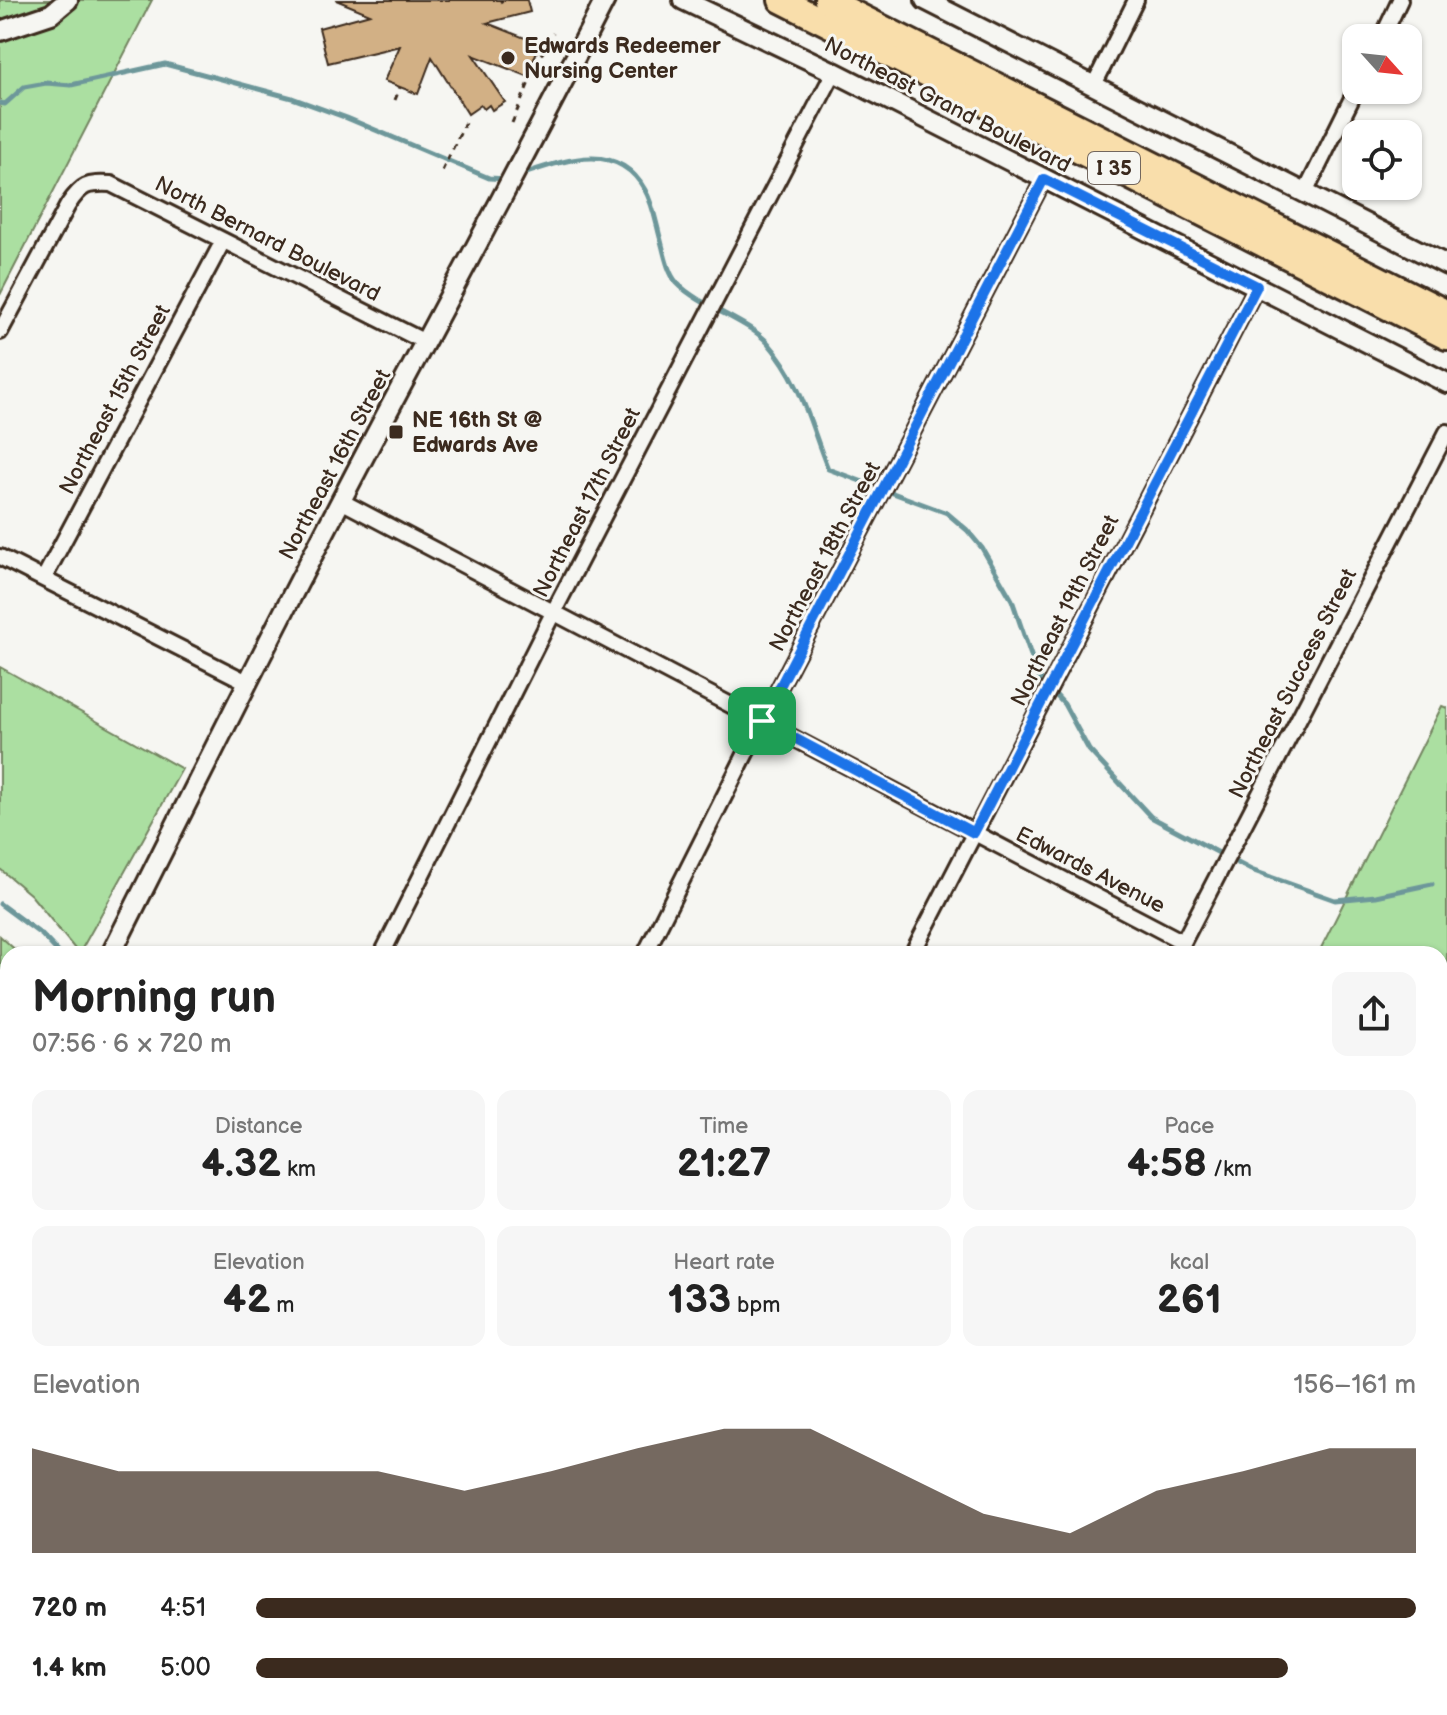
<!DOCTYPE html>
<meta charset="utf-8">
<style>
:root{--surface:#fff;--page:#f6f6f6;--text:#222;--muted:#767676;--accent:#3b2a1e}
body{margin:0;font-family:"Balsamiq Sans",sans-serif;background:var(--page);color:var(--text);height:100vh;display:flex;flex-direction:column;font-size:30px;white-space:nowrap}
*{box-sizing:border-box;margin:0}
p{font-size:26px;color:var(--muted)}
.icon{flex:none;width:44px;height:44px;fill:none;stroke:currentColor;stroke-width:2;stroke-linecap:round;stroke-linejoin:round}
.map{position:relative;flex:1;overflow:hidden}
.sheet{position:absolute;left:0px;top:946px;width:1448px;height:770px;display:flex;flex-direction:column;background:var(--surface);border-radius:24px 24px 0 0;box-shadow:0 2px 6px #0004}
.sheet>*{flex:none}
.needle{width:52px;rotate:117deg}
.tools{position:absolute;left:1342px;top:24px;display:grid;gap:16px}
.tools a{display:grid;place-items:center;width:80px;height:80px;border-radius:16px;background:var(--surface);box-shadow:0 2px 6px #0004;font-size:40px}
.pin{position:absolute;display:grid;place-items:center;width:68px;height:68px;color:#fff;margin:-34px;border-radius:16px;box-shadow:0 4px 12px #0006}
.round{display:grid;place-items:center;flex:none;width:84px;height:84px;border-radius:16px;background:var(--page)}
.head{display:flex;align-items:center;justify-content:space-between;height:136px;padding:0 32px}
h1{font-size:44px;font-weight:600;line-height:60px}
.stats{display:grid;grid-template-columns:repeat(3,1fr);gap:12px;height:136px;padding:8px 32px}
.stats div{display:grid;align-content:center;border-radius:16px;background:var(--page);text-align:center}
.stats b{font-size:40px;font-weight:600}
.stats small{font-size:22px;font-weight:400}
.stats p{font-size:22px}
.chart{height:224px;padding:16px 32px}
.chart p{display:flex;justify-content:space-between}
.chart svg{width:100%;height:144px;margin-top:8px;fill:var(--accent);opacity:.7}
ul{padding:0 32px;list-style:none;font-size:26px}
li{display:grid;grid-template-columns:128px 96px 1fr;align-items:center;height:60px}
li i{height:20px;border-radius:10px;background:var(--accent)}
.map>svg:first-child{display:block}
</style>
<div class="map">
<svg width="1447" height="1715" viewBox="0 0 1447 1715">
<rect width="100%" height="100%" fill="#f6f6f2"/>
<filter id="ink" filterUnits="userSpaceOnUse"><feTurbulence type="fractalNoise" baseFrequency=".0125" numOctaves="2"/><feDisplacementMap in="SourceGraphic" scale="16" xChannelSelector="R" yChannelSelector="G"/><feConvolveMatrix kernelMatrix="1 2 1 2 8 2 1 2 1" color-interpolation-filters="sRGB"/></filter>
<g filter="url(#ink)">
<g fill="#abdfa1" stroke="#738460" stroke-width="2">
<polygon points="0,0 152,0 0,295"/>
<polygon points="0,667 182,769 79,954 31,895 0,869"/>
<polygon points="1442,706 1447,708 1447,1152 1440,1148 1440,954 1318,954"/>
<polygon points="0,936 20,954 8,954 8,1030 0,1026"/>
</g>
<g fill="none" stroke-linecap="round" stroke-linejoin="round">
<g stroke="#6d979a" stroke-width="5">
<polyline points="0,103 5,104 24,87 46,83 71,85 165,64 292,98 347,118 489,178 507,179"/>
<path d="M520,175c43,-14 97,-36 125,15 8,14 11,32 15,47 4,14 7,35 17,46 22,23 72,38 91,60 34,39 41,79 60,126l119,44 20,17 15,18 30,52 26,76 26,28 25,46 62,67 100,53 84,30 41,-4 56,-12"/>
<polyline points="0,904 42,935 60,954"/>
<polyline points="754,1708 756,1715"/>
</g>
</g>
<polygon fill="#d2b085" stroke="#3b2a1e" stroke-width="2" points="336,0 527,0 530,12 487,23 540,44 527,76 473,55 505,102 492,110 489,105 484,109 481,105 468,114 432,57 418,94 384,81 400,46 328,63 319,28 370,14"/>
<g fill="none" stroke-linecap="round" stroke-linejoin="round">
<g stroke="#3b2a1e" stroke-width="13">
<g id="lane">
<polyline points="1440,1676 1447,1685"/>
<polyline points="889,1708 901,1715"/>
<polyline points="1200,1708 1212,1715"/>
<polyline points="1391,1708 1395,1715"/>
<polyline points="1092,1715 1096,1708"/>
<polyline points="1137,1715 1141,1708"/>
<polyline points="1183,1715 1187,1708"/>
<polyline points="1440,1715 1447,1703"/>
</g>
</g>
<g stroke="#3b2a1e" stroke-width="20">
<g id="street">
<polyline points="1382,38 1400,0"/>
<polyline points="1094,85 1136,0"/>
<polyline points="1305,193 1356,90"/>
<path d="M0,332l68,-127c14,-21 19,-22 43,-21l314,158"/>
<polyline points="341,501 1183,942"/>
<polyline points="0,557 247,682"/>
<polyline points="44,578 223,241"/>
<polyline points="382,954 553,613 834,72"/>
<polyline points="645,954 762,721 1044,179"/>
<polyline points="912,954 1257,286"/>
<polyline points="1177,954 1447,432"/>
<polyline points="0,1599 8,1603"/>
<polyline points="213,1708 226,1715"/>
<polyline points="10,1715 13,1708"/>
<polyline points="301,1715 305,1708"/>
</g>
</g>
<g stroke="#3b2a1e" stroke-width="24">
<g id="secondary">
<polyline points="683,0 834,72 1447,383"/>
<polyline points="925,0 1447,265"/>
<polyline points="0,31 51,14 68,0"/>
<path d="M111,954c103,-205 205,-410 314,-612 61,-114 121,-227 180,-342"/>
<polyline points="0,1040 8,1044"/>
<polyline points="0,1141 8,1125"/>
<polyline points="1298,1708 1312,1715"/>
</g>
</g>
<g stroke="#3b2a1e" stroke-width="30">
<g id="highway">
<polyline points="781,0 1447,337"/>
<polyline points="827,0 1447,313"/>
</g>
</g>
<g stroke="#3b2a1e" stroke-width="3" stroke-dasharray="6 6" stroke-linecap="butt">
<polyline points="500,2 503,0"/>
<polyline points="534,59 538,61 553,33"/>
<polyline points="395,100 400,87"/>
<polyline points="512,123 538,61"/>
<polyline points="442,171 465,123"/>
</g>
<use href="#lane" stroke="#f6f6f2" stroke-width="7"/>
<use href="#street" stroke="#f6f6f2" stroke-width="14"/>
<use href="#secondary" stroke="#f6f6f2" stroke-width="18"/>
<use href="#highway" stroke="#f9deab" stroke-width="24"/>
</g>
</g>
<g fill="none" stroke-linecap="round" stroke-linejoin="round" filter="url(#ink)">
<g stroke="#fff" stroke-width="16">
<polygon id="route" points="1044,179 1257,286 974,833 762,721"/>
</g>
<use href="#route" stroke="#1a73e8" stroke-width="10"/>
</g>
<g fill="#3b2a1e" stroke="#f6f6f2" stroke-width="3">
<circle cx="508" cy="58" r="8"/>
<rect x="388" y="424" width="16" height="16" rx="4"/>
</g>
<g text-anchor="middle" stroke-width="6" stroke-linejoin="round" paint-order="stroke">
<rect fill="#f6f6f2" stroke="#73675e" stroke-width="2" x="1088" y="152" width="52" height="32" rx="6"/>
<g font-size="20" font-weight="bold" fill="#3b2a1e">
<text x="1114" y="175">I 35</text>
</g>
<g font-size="22" font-weight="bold" fill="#3b2a1e" stroke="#f6f6f2" text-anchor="start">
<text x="524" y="53">Edwards Redeemer<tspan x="524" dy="25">Nursing Center</tspan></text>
<text x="412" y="427">NE 16th St @<tspan x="412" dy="25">Edwards Ave</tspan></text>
</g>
<g font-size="22" fill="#3b2a1e" stroke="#f6f6f2">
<text transform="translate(948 104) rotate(27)" y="8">Northeast Grand Boulevard</text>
<text transform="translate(268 238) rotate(27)" y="8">North Bernard Boulevard</text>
<text transform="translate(114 399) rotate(-62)" y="8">Northeast 15th Street</text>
<text transform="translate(334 464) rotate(-62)" y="8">Northeast 16th Street</text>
<text transform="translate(586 502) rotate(-63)" y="8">Northeast 17th Street</text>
<text transform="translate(824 556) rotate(-62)" y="8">Northeast 18th Street</text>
<text transform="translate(1064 610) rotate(-63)" y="8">Northeast 19th Street</text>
<text transform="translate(1292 683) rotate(-63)" y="8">Northeast Success Street</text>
<text transform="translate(1091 869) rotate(27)" y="8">Edwards Avenue</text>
</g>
</g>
</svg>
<div class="tools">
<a><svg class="needle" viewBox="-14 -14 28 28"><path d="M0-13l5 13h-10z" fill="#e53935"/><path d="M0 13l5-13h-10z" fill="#767676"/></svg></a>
<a><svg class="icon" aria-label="locate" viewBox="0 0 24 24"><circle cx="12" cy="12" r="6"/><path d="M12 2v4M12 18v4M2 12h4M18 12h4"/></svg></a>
</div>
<div class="pin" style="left:762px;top:721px;background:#1e9e55"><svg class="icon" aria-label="arrive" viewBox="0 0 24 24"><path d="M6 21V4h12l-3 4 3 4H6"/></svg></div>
<section class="sheet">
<div class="head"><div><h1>Morning run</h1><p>07:56 · 6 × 720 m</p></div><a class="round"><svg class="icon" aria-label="share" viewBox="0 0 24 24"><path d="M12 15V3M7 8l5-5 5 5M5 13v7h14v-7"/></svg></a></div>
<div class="stats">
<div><p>Distance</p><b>4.32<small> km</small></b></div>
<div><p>Time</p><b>21:27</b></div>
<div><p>Pace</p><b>4:58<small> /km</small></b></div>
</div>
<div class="stats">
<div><p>Elevation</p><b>42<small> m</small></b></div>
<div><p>Heart rate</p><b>133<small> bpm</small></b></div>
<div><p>kcal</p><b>261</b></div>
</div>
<div class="chart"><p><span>Elevation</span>156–161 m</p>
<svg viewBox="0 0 160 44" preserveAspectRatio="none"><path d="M0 44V12L10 19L20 19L30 19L40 19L50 25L60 19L70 12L80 6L90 6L100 19L110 32L120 38L130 25L140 19L150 12L160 12V44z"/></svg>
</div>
<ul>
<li><b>720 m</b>4:51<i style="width:100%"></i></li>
<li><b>1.4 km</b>5:00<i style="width:89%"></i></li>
</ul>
</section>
</div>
